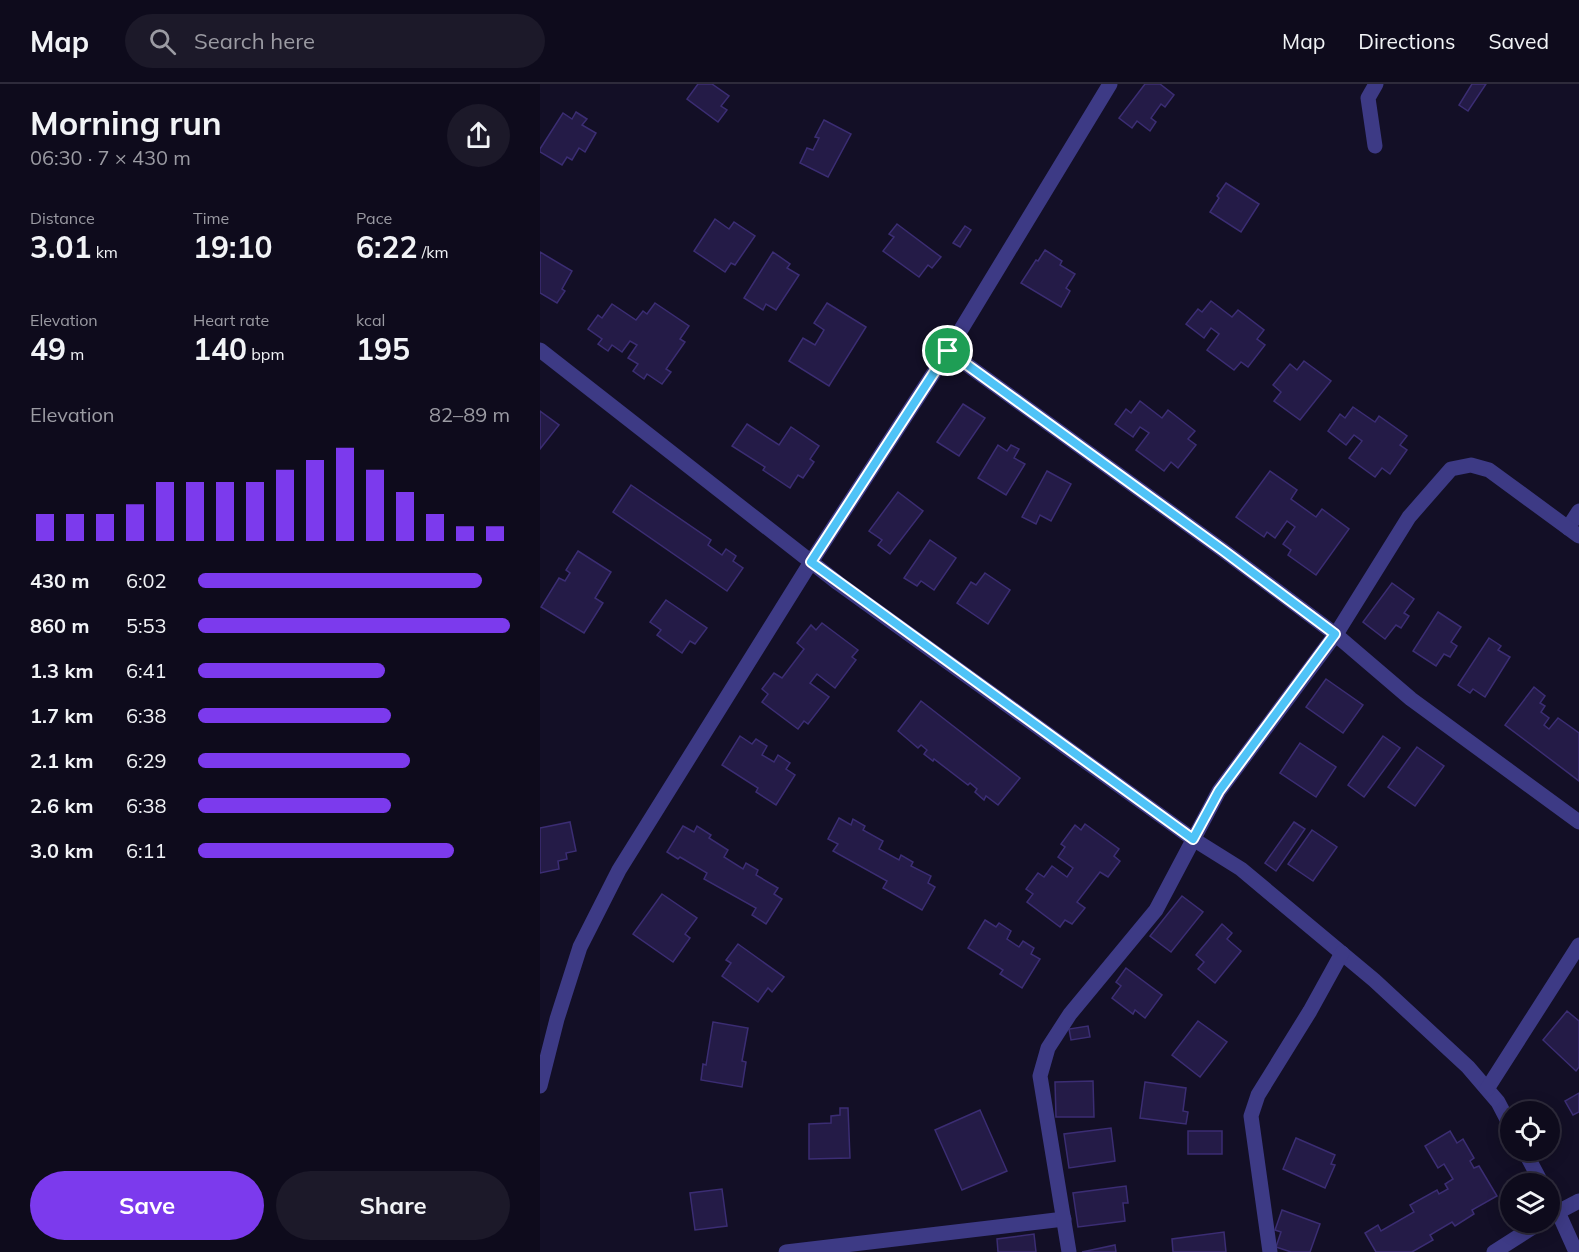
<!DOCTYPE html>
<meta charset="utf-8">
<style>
:root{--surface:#0e0b1c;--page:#1c1929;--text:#f1f3f6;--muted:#9b9ba3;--line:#2e2b3b;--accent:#7c3aed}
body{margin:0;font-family:Mulish,sans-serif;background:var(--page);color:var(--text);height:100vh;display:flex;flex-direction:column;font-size:22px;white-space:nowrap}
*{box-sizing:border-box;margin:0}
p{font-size:20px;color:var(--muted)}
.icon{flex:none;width:33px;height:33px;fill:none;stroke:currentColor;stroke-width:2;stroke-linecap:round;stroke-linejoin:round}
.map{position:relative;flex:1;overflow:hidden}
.details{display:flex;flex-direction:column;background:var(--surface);width:540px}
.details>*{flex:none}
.tools{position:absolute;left:960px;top:1017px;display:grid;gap:12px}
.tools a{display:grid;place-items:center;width:60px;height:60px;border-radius:50%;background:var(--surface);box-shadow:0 3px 15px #0003,0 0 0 2px var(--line);font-size:30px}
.pin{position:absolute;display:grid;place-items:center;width:51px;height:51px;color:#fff;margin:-26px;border:3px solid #fff;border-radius:50%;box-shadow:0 2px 6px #0007}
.round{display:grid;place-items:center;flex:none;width:63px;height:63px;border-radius:32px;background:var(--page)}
.headline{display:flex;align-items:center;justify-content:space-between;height:102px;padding:0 30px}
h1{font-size:33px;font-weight:700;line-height:45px}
.metrics{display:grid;grid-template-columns:repeat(3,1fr);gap:9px;height:102px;padding:6px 30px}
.metrics div{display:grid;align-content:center}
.metrics b{font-size:30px;font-weight:700}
.metrics small{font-size:16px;font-weight:400}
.metrics p{font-size:16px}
.chart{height:168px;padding:12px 30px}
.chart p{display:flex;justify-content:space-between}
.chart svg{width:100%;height:108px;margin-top:6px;stroke:var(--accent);stroke-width:6}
.action{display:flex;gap:12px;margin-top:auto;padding:12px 30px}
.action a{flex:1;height:69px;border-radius:36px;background:var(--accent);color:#fff;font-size:24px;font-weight:700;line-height:69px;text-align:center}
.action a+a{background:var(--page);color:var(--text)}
ul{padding:0 30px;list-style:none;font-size:20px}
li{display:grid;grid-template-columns:96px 72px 1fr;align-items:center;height:45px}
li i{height:15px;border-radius:8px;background:var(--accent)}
header{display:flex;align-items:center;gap:36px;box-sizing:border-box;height:84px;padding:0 30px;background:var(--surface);border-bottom:2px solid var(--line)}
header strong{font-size:28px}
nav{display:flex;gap:33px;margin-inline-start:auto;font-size:21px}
.search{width:420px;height:54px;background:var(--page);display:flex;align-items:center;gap:15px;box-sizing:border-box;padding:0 21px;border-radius:33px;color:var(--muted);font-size:22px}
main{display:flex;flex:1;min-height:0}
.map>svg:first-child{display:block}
</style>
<header>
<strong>Map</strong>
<div class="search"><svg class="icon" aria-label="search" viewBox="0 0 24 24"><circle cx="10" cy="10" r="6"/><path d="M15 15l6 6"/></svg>Search here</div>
<nav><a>Map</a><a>Directions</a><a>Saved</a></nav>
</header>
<main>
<section class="details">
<div class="headline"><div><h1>Morning run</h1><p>06:30 · 7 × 430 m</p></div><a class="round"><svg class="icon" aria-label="share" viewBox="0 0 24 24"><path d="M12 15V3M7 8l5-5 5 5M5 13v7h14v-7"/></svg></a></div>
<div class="metrics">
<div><p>Distance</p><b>3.01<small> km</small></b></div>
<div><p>Time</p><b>19:10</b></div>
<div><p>Pace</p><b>6:22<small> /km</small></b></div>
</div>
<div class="metrics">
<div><p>Elevation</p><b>49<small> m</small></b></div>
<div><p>Heart rate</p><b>140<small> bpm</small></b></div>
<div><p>kcal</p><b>195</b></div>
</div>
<div class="chart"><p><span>Elevation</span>82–89 m</p>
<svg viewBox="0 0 160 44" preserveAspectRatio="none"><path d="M5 44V33M15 44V33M25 44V33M35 44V29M45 44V20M55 44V20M65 44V20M75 44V20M85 44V15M95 44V11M105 44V6M115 44V15M125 44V24M135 44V33M145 44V38M155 44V38"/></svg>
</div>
<ul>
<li><b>430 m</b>6:02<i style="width:91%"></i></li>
<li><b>860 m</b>5:53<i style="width:100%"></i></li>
<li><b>1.3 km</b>6:41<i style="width:60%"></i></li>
<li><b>1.7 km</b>6:38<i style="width:62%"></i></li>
<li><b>2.1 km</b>6:29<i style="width:68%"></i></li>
<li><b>2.6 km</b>6:38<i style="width:62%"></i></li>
<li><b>3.0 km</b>6:11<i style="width:82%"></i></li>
</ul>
<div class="action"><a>Save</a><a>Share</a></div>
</section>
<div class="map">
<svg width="1039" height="1168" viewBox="0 0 1039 1168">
<rect width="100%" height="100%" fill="#130f26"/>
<g fill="#241b47" stroke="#3b2d73" stroke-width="1.5">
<polygon points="158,0 172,0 189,12 181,22 187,26 178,38 147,15"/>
<polygon points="605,0 620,0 634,11 625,23 621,20 611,34 616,38 610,47 597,37 592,44 579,34"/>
<polygon points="932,0 946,0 928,27 919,21"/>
<polygon points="36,28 47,35 42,41 56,49 45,68 39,64 32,76 27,73 22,81 0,68 0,65 23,29 32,35"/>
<polygon points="284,36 311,50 288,93 260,79 267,64 273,66 279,54 275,53"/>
<polygon points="686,99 719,120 701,148 670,128 679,114 677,112"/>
<polygon points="175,135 189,145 194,138 215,152 195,181 191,179 185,188 154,167"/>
<polygon points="357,140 401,173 392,184 388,181 379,193 343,167 354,153 349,150"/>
<polygon points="425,142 431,146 420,163 413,159"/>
<polygon points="505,166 522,177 520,181 535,190 526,204 530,207 521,223 481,199 496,176 498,177"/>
<polygon points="0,168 32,187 22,205 25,207 17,219 0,209"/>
<polygon points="233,168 250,180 247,184 259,191 236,226 226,220 223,226 204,214"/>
<polygon points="671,217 692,233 698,226 724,246 717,255 725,261 708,283 701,278 694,286 667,266 679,250 671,244 664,254 646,240 658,225 662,228"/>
<polygon points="115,219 149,242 140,255 145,258 126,285 131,288 122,300 107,290 104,295 93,287 98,280 88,274 97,261 90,257 82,268 72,261 68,267 58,260 62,255 48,245 58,231 62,234 72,220 96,236 103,227 107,230"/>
<polygon points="287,219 326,243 289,302 249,277 263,254 275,261 284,246 274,239"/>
<polygon points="764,277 791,297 760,336 734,317 741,308 733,301 750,280 757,286"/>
<polygon points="600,317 622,334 628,326 655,347 648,355 656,361 638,384 631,378 624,387 596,366 609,349 600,343 593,353 575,340 586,325 591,329"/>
<polygon points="423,320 445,334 419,372 397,358"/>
<polygon points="813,323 835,338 839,332 867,352 860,361 867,366 850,390 842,384 835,393 809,374 822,357 814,351 806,361 788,347 800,330 805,334"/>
<polygon points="0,327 19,341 0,365"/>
<polygon points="207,340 239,361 251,343 279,362 270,375 274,378 263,394 258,391 250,404 223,386 225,383 192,362"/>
<polygon points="458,361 467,367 471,361 479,365 474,374 485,380 466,411 438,394"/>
<polygon points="507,387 531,400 511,437 500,431 496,440 482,433"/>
<polygon points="730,387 757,406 751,415 776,433 782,425 809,445 776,491 748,471 751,466 743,460 755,443 747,437 735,454 727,448 724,453 696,433"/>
<polygon points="91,401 171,456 168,461 182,471 186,465 196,472 193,477 203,484 187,507 73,428"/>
<polygon points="358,408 383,427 350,470 338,461 342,456 329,447"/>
<polygon points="390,456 416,474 394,506 381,497 377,502 364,494"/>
<polygon points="38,467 71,488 55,514 63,519 44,549 1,523 19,494 25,497 30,489 26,486"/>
<polygon points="445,489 470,506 448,540 417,519 431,498 436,501"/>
<polygon points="852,499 874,515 864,529 869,532 861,544 856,541 845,555 823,538"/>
<polygon points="126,516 167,544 155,560 150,557 142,569 117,551 121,546 110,538"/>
<polygon points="898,528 921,543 911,558 917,562 910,573 904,570 896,582 873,567"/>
<polygon points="282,539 318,566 312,573 316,576 295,604 277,590 270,599 289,613 268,640 264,637 258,645 222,618 228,610 222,605 234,589 242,594 264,565 257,559 271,541 276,546"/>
<polygon points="949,554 961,562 958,566 970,573 945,613 933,605 930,609 918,601"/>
<polygon points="786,595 823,621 803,649 766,623"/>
<polygon points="994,603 1005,612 1000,619 1005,622 1001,628 1009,634 1004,641 1009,645 1018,634 1039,649 1039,697 965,641"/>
<polygon points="381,617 480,694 458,721 446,712 444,716 435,708 437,705 430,699 428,701 394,675 393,677 384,670 387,666 381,661 378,664 358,647"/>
<polygon points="200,652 212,660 216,655 227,662 222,671 234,678 238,671 250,679 246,685 255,691 236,721 216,708 218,704 182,681"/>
<polygon points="843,652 860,664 824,713 808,701"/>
<polygon points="760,659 796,683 776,713 740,689"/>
<polygon points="877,663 904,682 875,722 848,703"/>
<polygon points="299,734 311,741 313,735 325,742 323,746 343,757 339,765 359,776 361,771 373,778 371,782 391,792 388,799 395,803 382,826 343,804 347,797 293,767 298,760 288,755"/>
<polygon points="30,738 36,767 26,769 27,775 18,777 19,785 0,789 0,744"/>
<polygon points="754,738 765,745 736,787 725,779"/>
<polygon points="545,740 579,765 574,772 580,777 568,793 560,788 537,818 545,824 532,840 525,836 520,843 487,818 493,810 486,805 498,789 504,793 512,782 527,793 533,784 518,773 525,763 521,760 535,741 541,746"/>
<polygon points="143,742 154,748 157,742 171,751 169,754 188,766 184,773 203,785 206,779 218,786 216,791 238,804 234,810 242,815 226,840 212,831 216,824 164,795 167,789 140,773 138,775 127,768"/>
<polygon points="772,746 797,763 773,797 748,780"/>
<polygon points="122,810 157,834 145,850 150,854 133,878 93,850"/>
<polygon points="642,812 663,828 631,868 610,852"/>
<polygon points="445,836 456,843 459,839 471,847 467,855 479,863 483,857 494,864 491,870 500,875 482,904 460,890 463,886 428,864"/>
<polygon points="682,840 692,849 687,855 701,867 675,899 658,885 664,878 656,871"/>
<polygon points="198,860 244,893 232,908 228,904 218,918 182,892 191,879 186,876"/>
<polygon points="586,884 622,911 605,934 595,926 593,930 572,914 581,902 576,898"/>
<polygon points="1027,927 1039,937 1039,983 1036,987 1003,956"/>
<polygon points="658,937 687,958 660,993 632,971"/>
<polygon points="173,938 208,944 202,977 206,978 202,1003 161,996 163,980 166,981"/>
<polygon points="548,942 550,953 531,956 529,945"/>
<polygon points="553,997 554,1033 516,1033 515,998"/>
<polygon points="605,998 646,1004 643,1027 648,1028 646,1040 600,1034"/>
<polygon points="1039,1009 1039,1028 1033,1031 1025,1017"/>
<polygon points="300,1024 308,1024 310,1074 269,1075 269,1040 291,1039 291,1032 300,1031"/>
<polygon points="440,1026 467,1087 422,1106 395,1046"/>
<polygon points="571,1044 575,1077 529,1084 524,1050"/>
<rect x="648" y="1047" width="34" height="23"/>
<polygon points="910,1047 917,1059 923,1055 934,1074 930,1077 934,1084 939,1082 957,1112 932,1126 934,1130 915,1142 912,1138 890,1151 893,1156 872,1168 836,1168 825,1149 838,1141 841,1147 874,1128 870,1121 897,1106 899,1110 908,1105 905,1100 913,1095 904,1080 898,1084 885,1062"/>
<polygon points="756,1054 795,1071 791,1080 795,1081 785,1104 743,1085"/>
<polygon points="586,1102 588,1119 583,1119 585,1137 538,1143 533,1109"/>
<polygon points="182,1105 187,1142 155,1146 150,1109"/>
<polygon points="742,1126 780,1140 770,1168 751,1168 736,1163 741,1148 735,1146"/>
<polygon points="684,1148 686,1168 633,1168 632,1155"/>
<polygon points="494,1150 496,1168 458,1168 457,1155"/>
<polygon points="575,1161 576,1168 542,1168"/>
</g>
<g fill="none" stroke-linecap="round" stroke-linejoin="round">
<g stroke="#3d3a85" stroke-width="15">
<polyline points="570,0 408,267 684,467 795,550 871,615 1039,738"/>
<polyline points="835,62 828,14 836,0"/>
<polyline points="0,266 298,499 653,755 701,785 834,896 928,983 958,1018 970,1041"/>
<polyline points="1028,444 1039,427"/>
<polyline points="0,1002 17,935 40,863 79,786 271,478 408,267"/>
<polyline points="947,1005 1039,861"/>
<polyline points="984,1066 1002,1100"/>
<polyline points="1010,1113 1018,1128 1039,1117"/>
<polyline points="1010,1133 1018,1128 1036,1168"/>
<polyline points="246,1168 524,1135"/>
<polyline points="529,1168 500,992 508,964 530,930 616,826 679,707 798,547 869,433 911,385 931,381 949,386 1039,452"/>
<polyline points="730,1168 711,1032 718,1011 770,927 802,869"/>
<polyline points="954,1168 1001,1138"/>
</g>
</g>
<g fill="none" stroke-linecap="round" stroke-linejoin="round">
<g stroke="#fff" stroke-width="12">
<polygon id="route" points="408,267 684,467 795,550 679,707 653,755 271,478"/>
</g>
<use href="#route" stroke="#4fc3f7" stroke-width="8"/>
</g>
</svg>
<div class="tools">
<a><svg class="icon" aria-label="locate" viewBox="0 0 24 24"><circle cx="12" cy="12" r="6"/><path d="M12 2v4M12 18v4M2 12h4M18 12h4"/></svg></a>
<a><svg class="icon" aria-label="layers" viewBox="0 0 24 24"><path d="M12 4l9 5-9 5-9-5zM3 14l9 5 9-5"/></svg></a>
</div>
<div class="pin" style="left:408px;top:267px;background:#1e9e55"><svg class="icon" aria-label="arrive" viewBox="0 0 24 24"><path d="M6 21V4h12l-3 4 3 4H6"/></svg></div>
</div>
</main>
